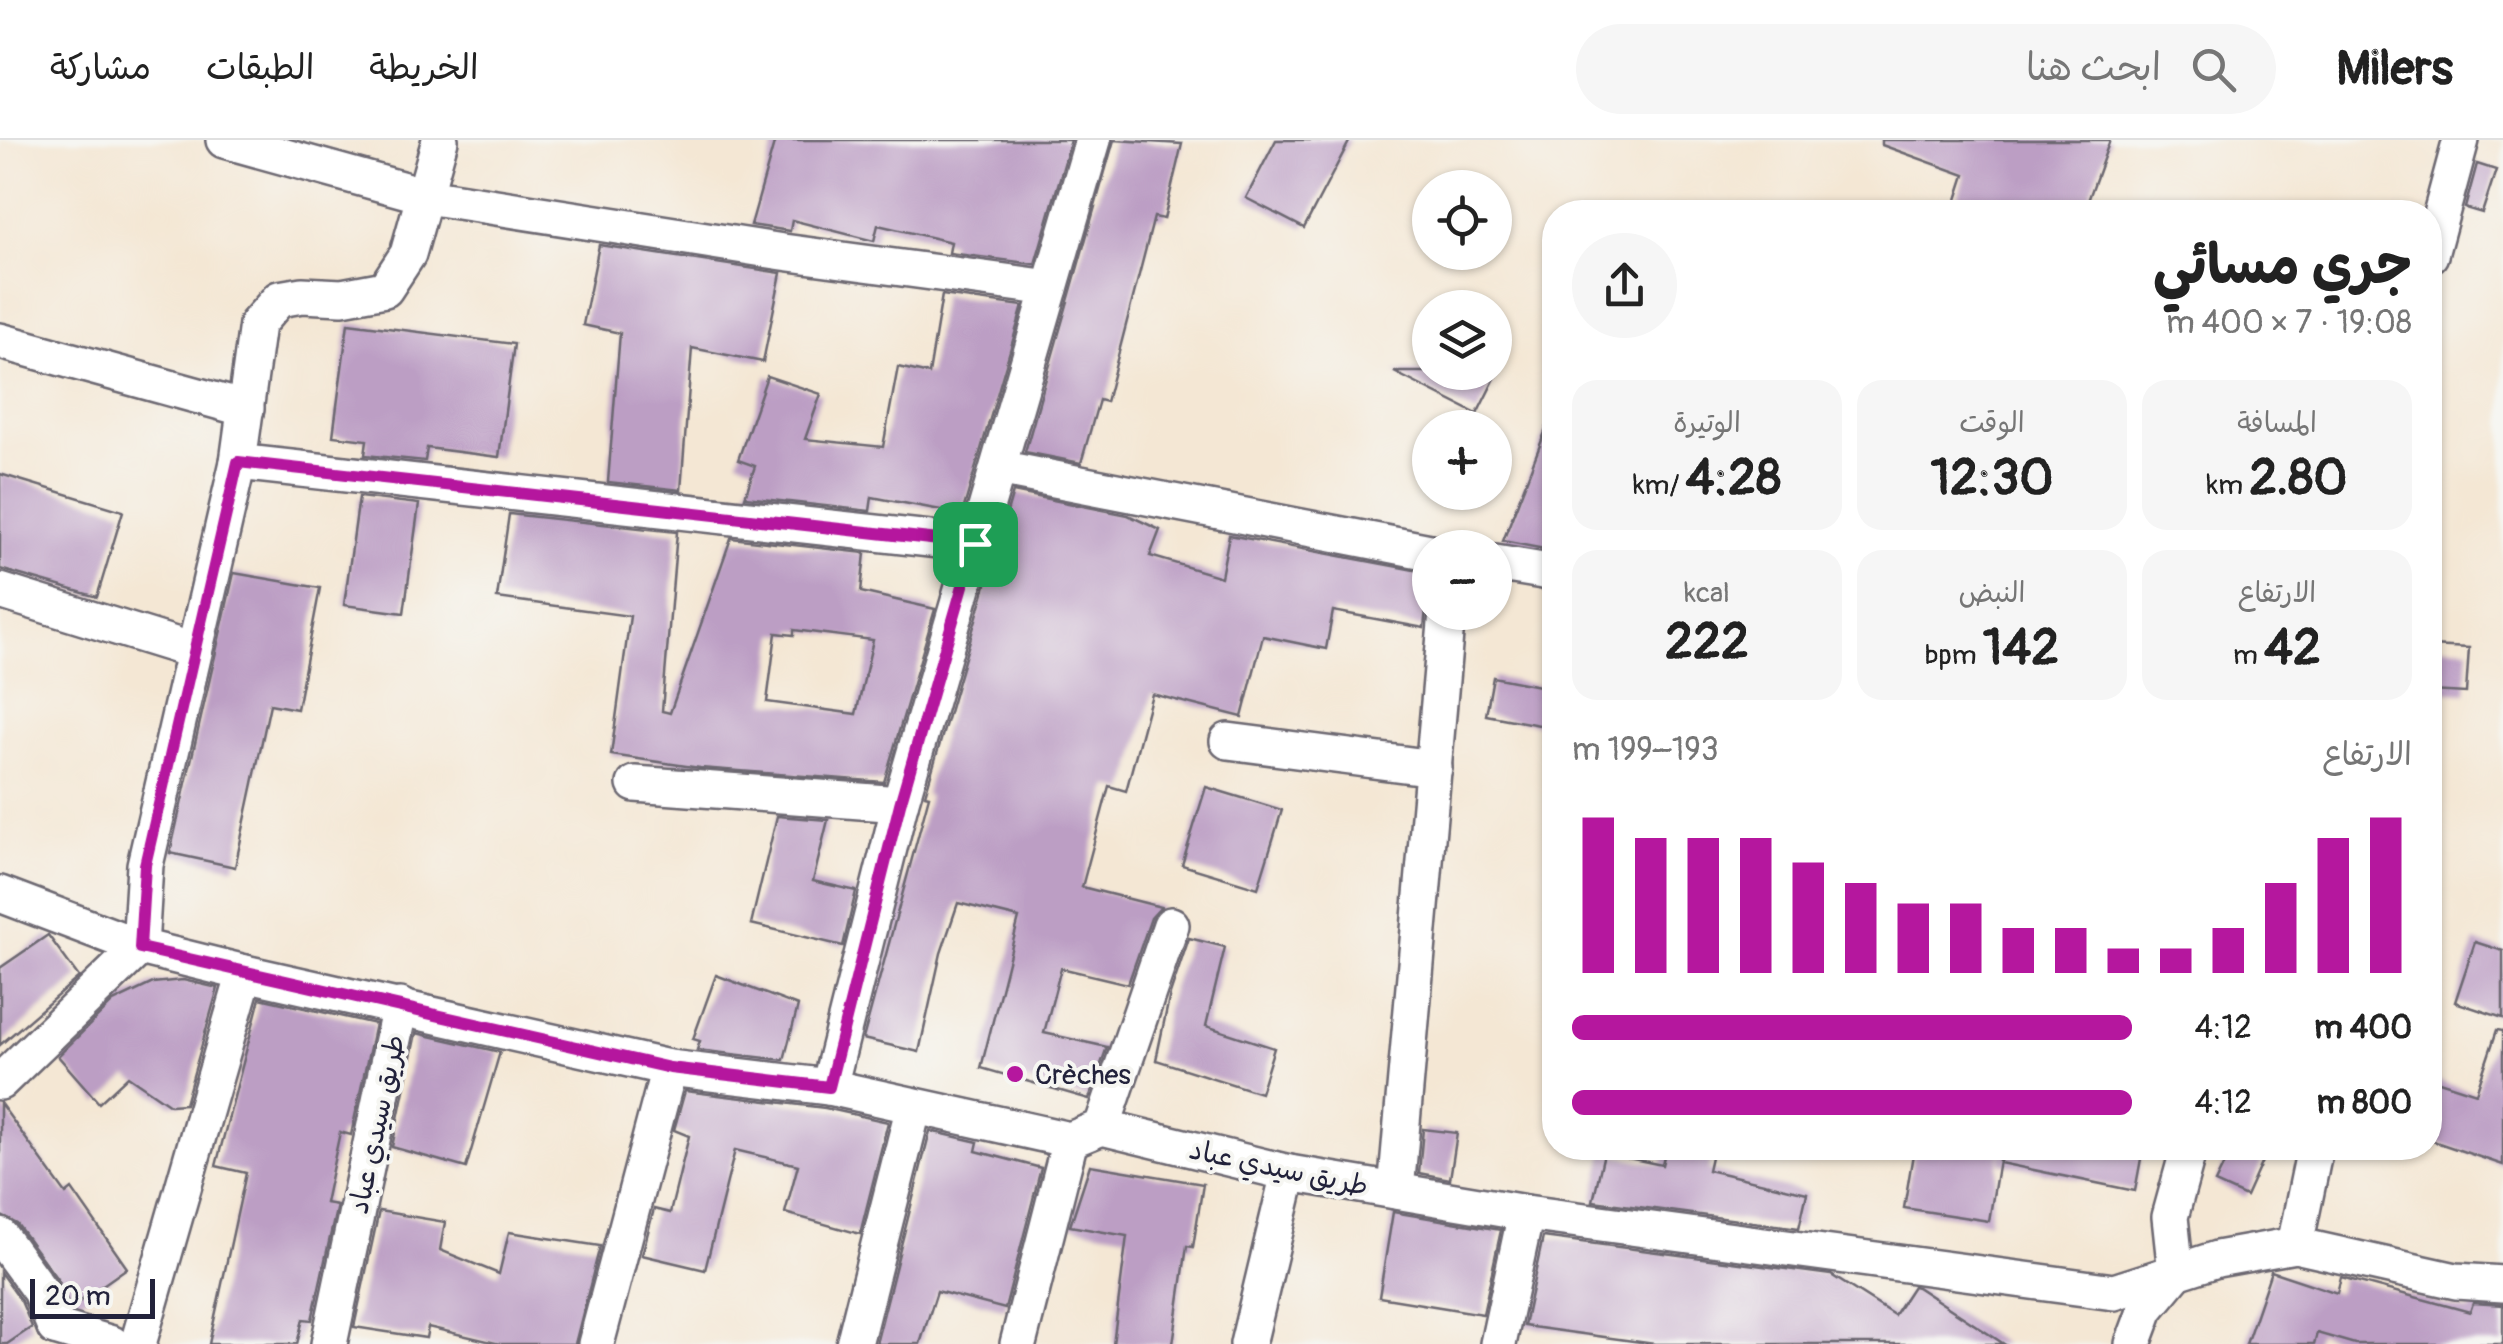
<!DOCTYPE html>
<html lang="ar">
<meta charset="utf-8">
<style>
:root{--surface:#fff;--page:#f6f6f6;--text:#222;--muted:#767676;--line:#e0e0e0;--accent:#b5179e}
body{margin:0;font-family:Pangolin,"Playpen Sans Arabic",sans-serif;background:var(--page);color:var(--text);direction:rtl;height:100vh;display:flex;flex-direction:column;font-size:38px;white-space:nowrap}
*{box-sizing:border-box;margin:0}
p{font-size:32px;color:var(--muted)}
.icon{flex:none;width:55px;height:55px;fill:none;stroke:currentColor;stroke-width:2;stroke-linecap:round;stroke-linejoin:round}
.map{position:relative;flex:1;overflow:hidden;direction:ltr}
.details{position:absolute;left:1542px;top:60px;width:900px;height:960px;display:flex;flex-direction:column;background:var(--surface);border-radius:40px;box-shadow:0 2px 8px #0004;direction:rtl}
.details>*{flex:none}
.fabs{position:absolute;left:1412px;top:30px;display:grid;gap:20px}
.fabs a{display:grid;place-items:center;width:100px;height:100px;border-radius:50%;background:var(--surface);box-shadow:0 2px 8px #0004;font-size:50px}
.scale{position:absolute;left:30px;bottom:25px;width:125px;box-sizing:border-box;padding-left:10px;border:5px solid #22223b;border-top:0;font-size:28px;line-height:35px;white-space:nowrap;color:#22223b;-webkit-text-stroke:8px #f6f6f2;paint-order:stroke}
.pin{position:absolute;display:grid;place-items:center;width:85px;height:85px;color:#fff;margin:-42px;border-radius:20px;box-shadow:0 5px 15px #0006}
.round{display:grid;place-items:center;flex:none;width:105px;height:105px;border-radius:52px;background:var(--page)}
.summary{display:flex;align-items:center;justify-content:space-between;height:170px;padding:0 30px}
h1{font-size:55px;font-weight:700;line-height:75px}
.figures{display:grid;grid-template-columns:repeat(3,1fr);gap:15px;height:170px;padding:10px 30px}
.figures div{display:grid;align-content:center;border-radius:25px;background:var(--page);text-align:center}
.figures b{font-size:50px;font-weight:700}
.figures small{font-size:28px;font-weight:400}
.figures p{font-size:28px}
.chart{height:280px;padding:20px 30px}
.chart p{display:flex;justify-content:space-between}
.chart svg{width:100%;height:180px;margin-top:10px;stroke:var(--accent);stroke-width:6}
ul{padding:0 30px;list-style:none;font-size:32px}
li{display:grid;grid-template-columns:160px 120px 1fr;align-items:center;height:75px}
li i{height:25px;border-radius:12px;background:var(--accent)}
header{display:flex;align-items:center;gap:60px;box-sizing:border-box;height:140px;padding:0 50px;background:var(--surface);border-bottom:2px solid var(--line)}
header strong{font-size:48px}
nav{display:flex;gap:55px;margin-inline-start:auto;font-size:35px}
.search{width:700px;height:90px;background:var(--page);display:flex;align-items:center;gap:25px;box-sizing:border-box;padding:0 35px;border-radius:55px;color:var(--muted);font-size:38px}
.map>svg:first-child{display:block}
</style>
<header>
<strong>Milers</strong>
<div class="search"><svg class="icon" aria-label="search" viewBox="0 0 24 24"><circle cx="10" cy="10" r="6"/><path d="M15 15l6 6"/></svg>ابحث هنا</div>
<nav><a>الخريطة</a><a>الطبقات</a><a>مشاركة</a></nav>
</header>
<div class="map">
<svg width="2503" height="1204" viewBox="0 0 2503 1204">
<rect width="100%" height="100%" fill="#f6f6f2"/>
<filter id="ink" filterUnits="userSpaceOnUse"><feTurbulence type="fractalNoise" baseFrequency=".01" numOctaves="2"/><feDisplacementMap in="SourceGraphic" scale="20" xChannelSelector="R" yChannelSelector="G"/><feConvolveMatrix kernelMatrix="1 2 1 2 8 2 1 2 1" color-interpolation-filters="sRGB"/></filter>
<filter id="wash" filterUnits="userSpaceOnUse"><feTurbulence type="fractalNoise" baseFrequency=".0048" numOctaves="4" result="noise"/><feDisplacementMap in="SourceGraphic" scale="40" xChannelSelector="R" yChannelSelector="G"/><feGaussianBlur stdDeviation="2.25" result="paint"/><feColorMatrix in="noise" values="0 0 0 0 0 0 0 0 0 0 0 0 0 0 0 0 0 1.4 0 .05"/><feComposite in="paint" operator="in"/></filter>
<g filter="url(#wash)">
<rect width="100%" height="100%" fill="#f4e7d4"/>
<g id="blocks">
<g fill="#bc9ec4" fill-rule="evenodd">
<polygon points="775,0 1071,0 1035,124 949,113 951,102 878,85 874,101 792,80 790,91 751,85"/>
<polygon points="1114,0 1182,4 1164,79 1154,77 1106,262 1099,260 1081,323 1025,312"/>
<polygon points="1276,0 1350,0 1304,88 1246,58"/>
<polygon points="1882,0 2110,0 2084,72 1953,72 1965,35 1882,5"/>
<polygon points="2477,24 2496,30 2482,73 2465,68"/>
<polygon points="599,105 781,133 763,222 692,208 681,350 608,342 620,193 583,185"/>
<polygon points="942,155 1023,166 962,374 872,357 870,371 745,357 755,326 738,320 767,236 821,254 805,299 883,307 898,227 929,234"/>
<polygon points="348,183 514,204 499,317 427,308 425,321 365,315 367,300 333,296"/>
<polygon points="1394,232 1498,232 1477,274"/>
<polygon points="1552,274 1555,275 1555,411 1503,401"/>
<polygon points="0,334 123,371 97,457 0,429"/>
<polygon points="1013,352 1128,375 1160,390 1150,416 1221,437 1229,395 1430,433 1424,488 1333,471 1326,509 1263,496 1242,577 1152,554 1126,651 1109,646 1082,747 1161,767 1151,778 1128,844 1061,828 1044,893 1107,907 1089,959 981,928 1019,778 958,763 941,813 919,912 863,899 929,656 925,655"/>
<polygon points="359,357 419,364 404,473 344,465"/>
<path d="M509,374l168,18 -15,179 8,2 61,-175 134,15 -4,39 74,17 -51,173 -184,-14 -89,-13 19,-139 -133,-18zM794,490l79,10 -17,74 -89,-12 9,-69 18,2z"/>
<polygon points="234,433 320,448 297,569 270,564 235,727 170,713"/>
<polygon points="2430,506 2469,508 2466,553 2430,551"/>
<polygon points="1493,537 1555,549 1555,588 1486,575"/>
<polygon points="1206,647 1282,670 1258,748 1182,725"/>
<polygon points="777,676 828,680 813,741 856,751 843,806 751,784"/>
<polygon points="48,795 79,837 0,905 0,828"/>
<polygon points="1189,798 1225,807 1206,886 1274,908 1260,953 1156,920 1170,854"/>
<polygon points="2475,802 2503,811 2503,878 2455,862"/>
<polygon points="716,835 798,866 784,920 697,910 700,901 693,899"/>
<polygon points="183,840 218,848 185,964 170,965 128,936 99,963 58,916 113,862 153,843"/>
<polygon points="260,858 375,884 351,995 340,992 325,1063 337,1065 312,1180 303,1179 297,1204 209,1204 246,1033 216,1026"/>
<polygon points="2497,890 2503,891 2503,1025 2430,1000 2430,938 2476,953"/>
<polygon points="416,893 500,912 466,1028 392,1007"/>
<polygon points="685,951 825,968 888,982 860,1094 785,1073 798,1025 735,1010 705,1130 642,1115 654,1069 670,1073 689,996 674,990"/>
<polygon points="0,963 66,1054 72,1049 127,1128 70,1168 57,1139 17,1084 0,1075"/>
<polygon points="1423,989 1457,993 1450,1039 1419,1033"/>
<polygon points="930,991 978,1002 976,1011 1041,1028 1005,1169 937,1151 920,1204 876,1204"/>
<polygon points="1666,1008 1713,1008 1708,1030 1807,1053 1799,1088 1593,1061 1604,1013 1662,1025"/>
<polygon points="1914,1008 2001,1008 1989,1081 1904,1068"/>
<polygon points="2002,1008 2143,1008 2135,1051 2000,1023"/>
<polygon points="2232,1008 2268,1008 2246,1057 2215,1043"/>
<polygon points="1090,1025 1203,1044 1193,1107 1187,1106 1173,1204 1113,1204 1127,1096 1070,1086"/>
<polygon points="379,1071 445,1082 440,1110 499,1134 509,1092 600,1106 575,1204 500,1204 428,1187 426,1198 354,1187"/>
<polygon points="1393,1072 1501,1090 1483,1174 1379,1157"/>
<polygon points="1543,1097 1831,1135 1894,1175 1913,1146 1917,1147 2004,1204 1655,1204 1524,1186"/>
<polygon points="2271,1131 2337,1153 2341,1137 2470,1172 2473,1163 2503,1165 2503,1204 2355,1204 2317,1193 2314,1204 2246,1204"/>
<polygon points="0,1132 21,1161 32,1187 7,1204 0,1204"/>
</g>
</g>
</g>
<g filter="url(#ink)">
<use href="#blocks" fill-opacity="0" stroke="#6c6771" stroke-width="2.5"/>
<g fill="none" stroke-linecap="round" stroke-linejoin="round">
<g stroke="#6c6771" stroke-width="40">
<g id="street">
<polyline points="224,0 426,56 783,112 1050,148"/>
<polyline points="2430,115 2461,0"/>
<polyline points="0,201 246,269"/>
<polyline points="238,322 975,404"/>
<polyline points="998,328 1430,412"/>
<polyline points="1495,423 1555,433"/>
<polyline points="0,451 194,511"/>
<polyline points="1228,601 1434,628"/>
<polyline points="635,644 900,664"/>
<polyline points="0,754 140,807 245,833 669,928 829,947 1070,1000 1102,987 1289,1033 1526,1073 2114,1152 2217,1119 2295,1105 2456,1141 2503,1144"/>
<polyline points="0,942 140,807 145,725 238,322 257,184 279,159 302,155 342,157 385,149 408,114 440,0"/>
<polyline points="829,947 900,664 1093,0"/>
<polyline points="1102,987 1171,785"/>
<polyline points="1396,1051 1447,472"/>
<polyline points="0,1096 40,1151 55,1187"/>
<polyline points="2295,1105 2315,1008"/>
<polyline points="55,1187 112,1204"/>
<polyline points="138,1204 245,833"/>
<polyline points="329,1204 400,866"/>
<polyline points="596,1204 669,928"/>
<polyline points="854,1204 914,966"/>
<polyline points="1018,1204 1070,1000"/>
<polyline points="1248,1204 1289,1033"/>
<polyline points="1498,1204 1526,1073"/>
<polyline points="2133,1204 2146,1169 2176,1133 2170,1077 2189,1008"/>
</g>
</g>
<use href="#street" stroke="#fff" stroke-width="35"/>
</g>
</g>
<g fill="none" stroke-linecap="round" stroke-linejoin="round" filter="url(#ink)">
<g stroke="#fff" stroke-width="20">
<polygon id="route" points="238,322 975,404 900,664 829,947 670,928 140,808 145,725"/>
</g>
<use href="#route" stroke="#b5179e" stroke-width="12"/>
</g>
<circle fill="#b5179e" stroke="#f6f6f2" stroke-width="4" cx="1015" cy="934" r="10"/>
<g text-anchor="middle" stroke-width="8" stroke-linejoin="round" paint-order="stroke">
<g font-size="28" fill="#22223b" stroke="#f6f6f2" text-anchor="start">
<text x="1035" y="944">Crèches</text>
</g>
<g font-size="28" fill="#22223b" stroke="#f6f6f2">
<text transform="translate(376 984) rotate(-78)" y="10">طريق سيدي عباد</text>
<text transform="translate(1279 1027) rotate(12)" y="10">طريق سيدي عباد</text>
</g>
</g>
</svg>
<div class="fabs">
<a><svg class="icon" aria-label="locate" viewBox="0 0 24 24"><circle cx="12" cy="12" r="6"/><path d="M12 2v4M12 18v4M2 12h4M18 12h4"/></svg></a>
<a><svg class="icon" aria-label="layers" viewBox="0 0 24 24"><path d="M12 4l9 5-9 5-9-5zM3 14l9 5 9-5"/></svg></a>
<a>+</a>
<a>−</a>
</div>
<div class="scale">20 m</div>
<div class="pin" style="left:975px;top:404px;background:#1e9e55"><svg class="icon" aria-label="arrive" viewBox="0 0 24 24"><path d="M6 21V4h12l-3 4 3 4H6"/></svg></div>
<section class="details">
<div class="summary"><div><h1>جري مسائي</h1><p>19:08 · 7 × 400 m</p></div><a class="round"><svg class="icon" aria-label="share" viewBox="0 0 24 24"><path d="M12 15V3M7 8l5-5 5 5M5 13v7h14v-7"/></svg></a></div>
<div class="figures">
<div><p>المسافة</p><b>2.80<small> km</small></b></div>
<div><p>الوقت</p><b>12:30</b></div>
<div><p>الوتيرة</p><b>4:28<small> /km</small></b></div>
</div>
<div class="figures">
<div><p>الارتفاع</p><b>42<small> m</small></b></div>
<div><p>النبض</p><b>142<small> bpm</small></b></div>
<div><p>kcal</p><b>222</b></div>
</div>
<div class="chart"><p><span>الارتفاع</span>193–199 m</p>
<svg viewBox="0 0 160 44" preserveAspectRatio="none"><path d="M5 44V6M15 44V11M25 44V11M35 44V11M45 44V17M55 44V22M65 44V27M75 44V27M85 44V33M95 44V33M105 44V38M115 44V38M125 44V33M135 44V22M145 44V11M155 44V6"/></svg>
</div>
<ul>
<li><b>400 m</b>4:12<i style="width:100%"></i></li>
<li><b>800 m</b>4:12<i style="width:100%"></i></li>
</ul>
</section>
</div>
